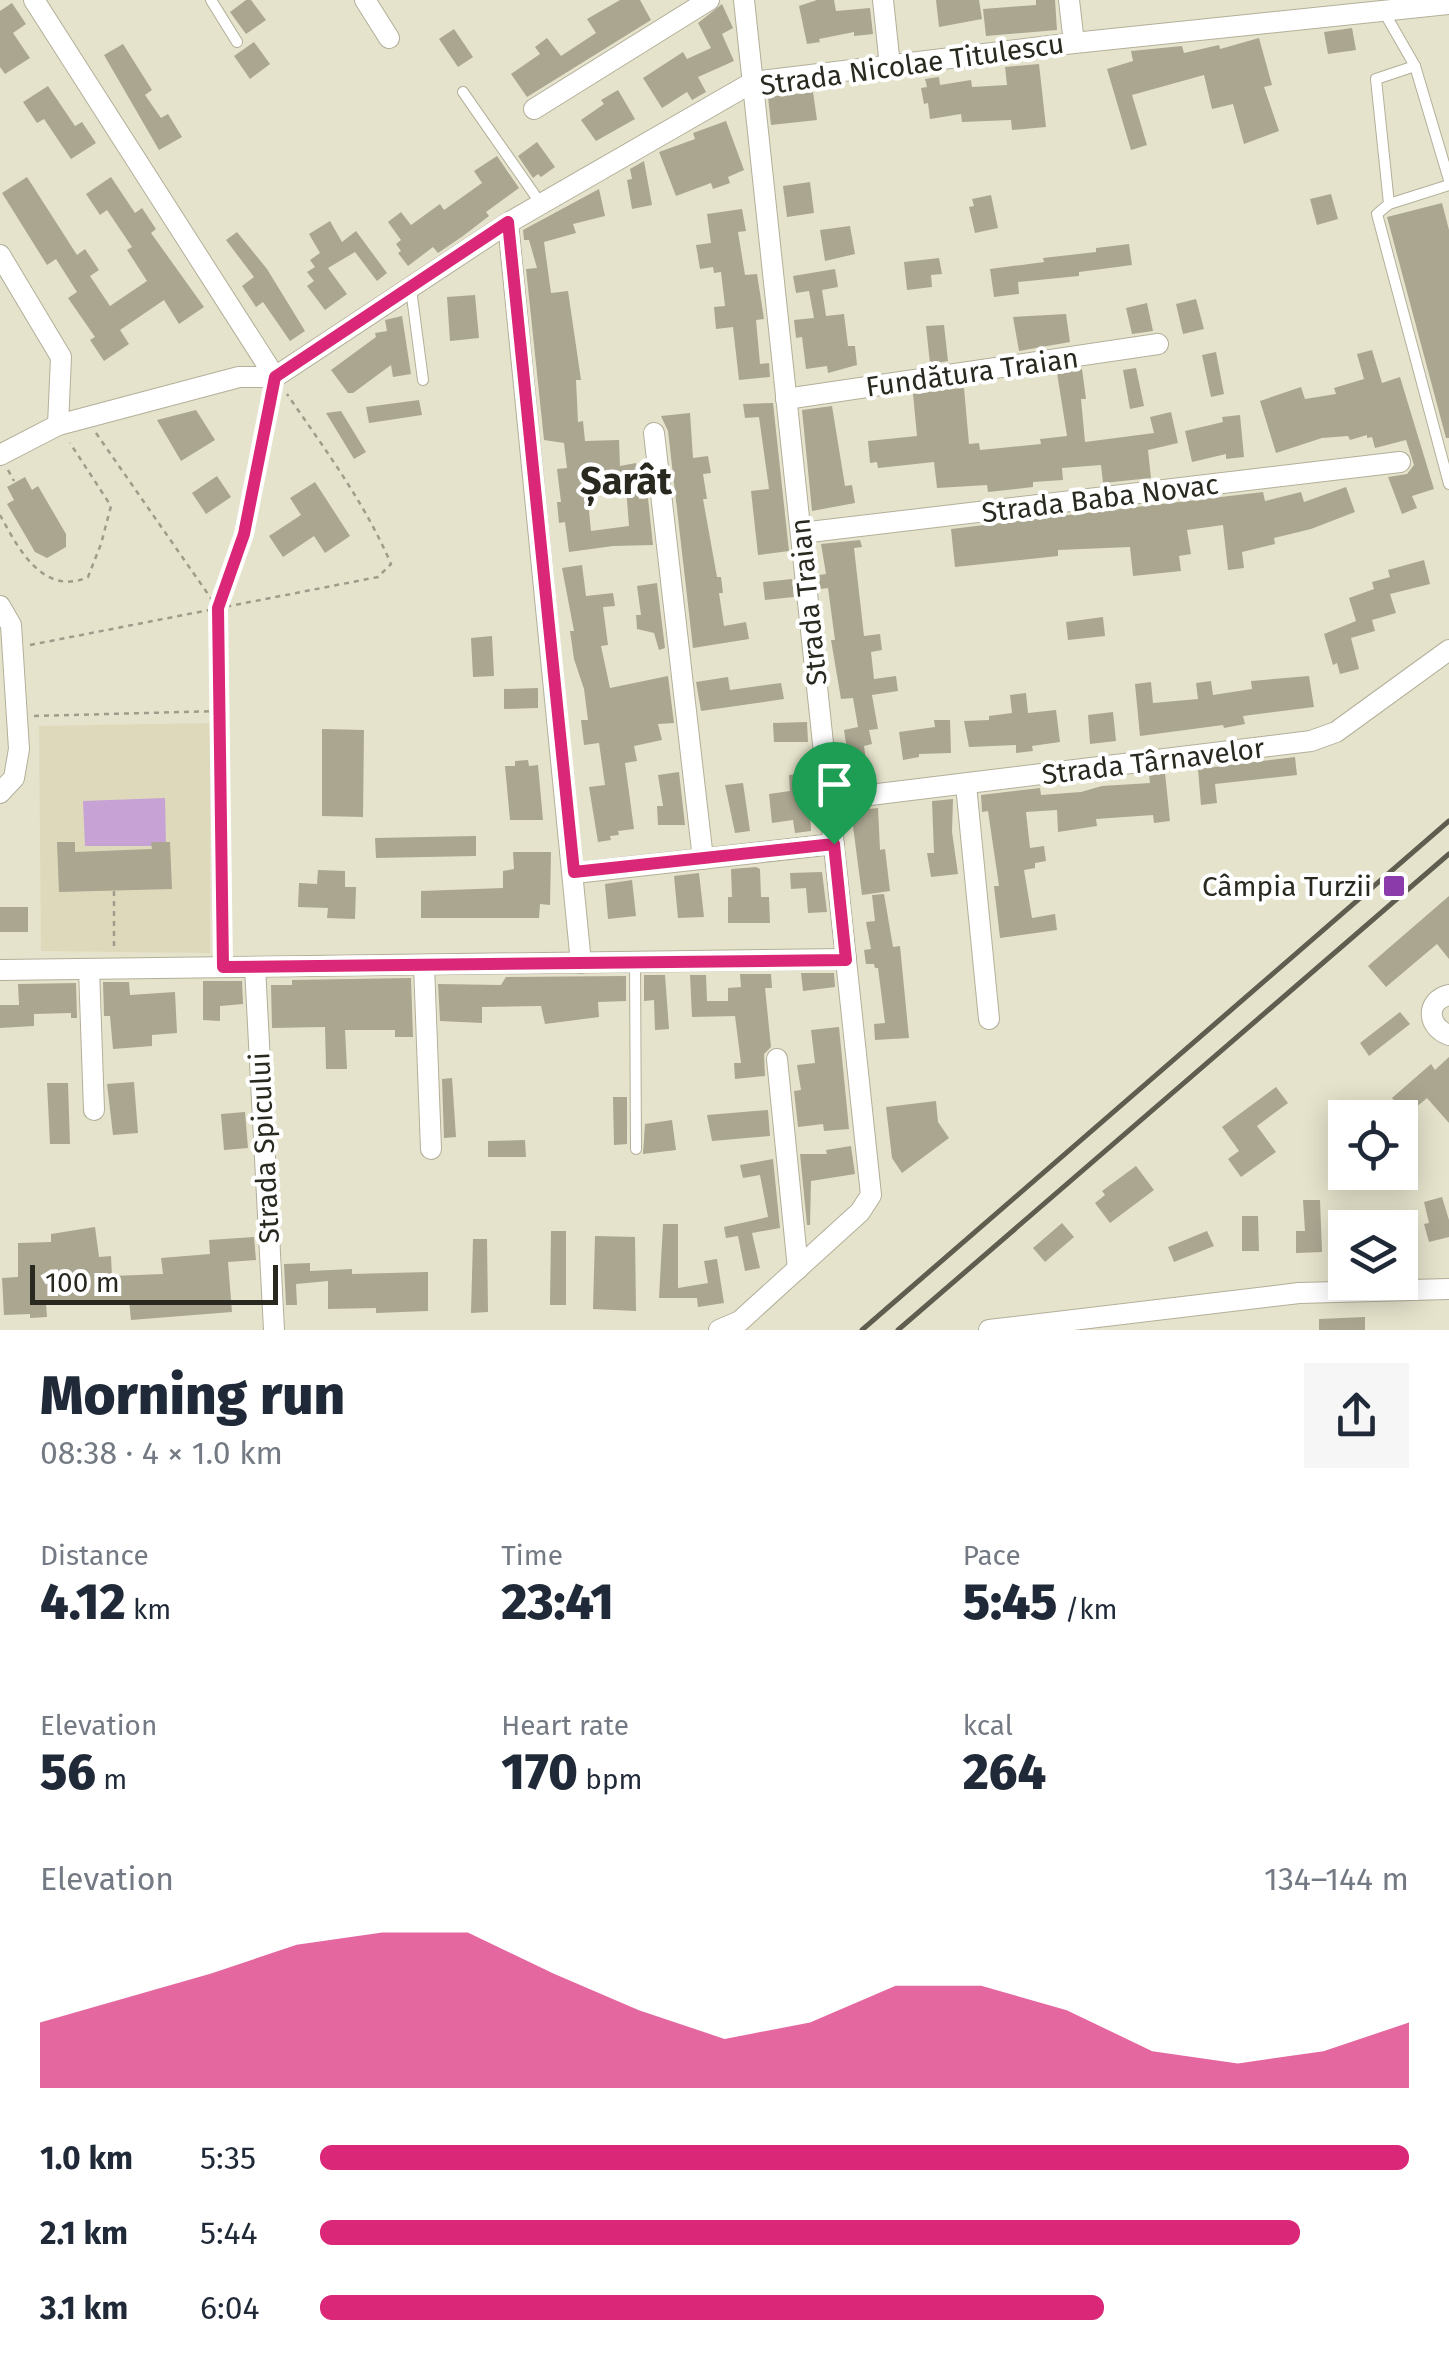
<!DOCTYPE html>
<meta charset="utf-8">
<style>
:root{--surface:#fff;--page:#f6f6f7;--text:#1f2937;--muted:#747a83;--accent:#db2777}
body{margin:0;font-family:"Fira Sans",sans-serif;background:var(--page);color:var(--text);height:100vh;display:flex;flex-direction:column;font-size:38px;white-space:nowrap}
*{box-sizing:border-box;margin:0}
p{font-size:32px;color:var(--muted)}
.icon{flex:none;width:55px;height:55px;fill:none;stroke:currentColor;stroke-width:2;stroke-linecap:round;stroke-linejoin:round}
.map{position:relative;height:1330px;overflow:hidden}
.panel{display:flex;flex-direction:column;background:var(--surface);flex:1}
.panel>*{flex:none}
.tools{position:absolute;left:1328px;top:1100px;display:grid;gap:20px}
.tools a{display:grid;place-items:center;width:90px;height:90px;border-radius:0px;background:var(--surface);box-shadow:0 5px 25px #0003;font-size:50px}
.scale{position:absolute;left:30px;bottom:25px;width:248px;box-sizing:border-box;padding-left:10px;border:5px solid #2a2920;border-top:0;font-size:28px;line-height:35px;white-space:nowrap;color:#2a2920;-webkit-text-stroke:8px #fff;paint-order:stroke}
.pin{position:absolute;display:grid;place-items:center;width:85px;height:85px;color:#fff;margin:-102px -42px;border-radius:50% 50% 50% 0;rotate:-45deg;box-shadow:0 0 10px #0007}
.pin .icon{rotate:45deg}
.round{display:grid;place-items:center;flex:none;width:105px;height:105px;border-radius:0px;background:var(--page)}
.overview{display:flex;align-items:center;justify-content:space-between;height:170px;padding:0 40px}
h1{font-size:55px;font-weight:800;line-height:75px}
.stats{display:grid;grid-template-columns:repeat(3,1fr);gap:15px;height:170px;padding:10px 40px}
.stats div{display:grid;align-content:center}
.stats b{font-size:50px;font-weight:800}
.stats small{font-size:28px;font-weight:400}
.stats p{font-size:28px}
.chart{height:280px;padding:20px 40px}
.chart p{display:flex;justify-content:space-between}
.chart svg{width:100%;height:180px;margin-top:10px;fill:var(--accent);opacity:.7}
ul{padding:0 40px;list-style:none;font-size:32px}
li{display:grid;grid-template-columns:160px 120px 1fr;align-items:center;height:75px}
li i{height:25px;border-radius:12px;background:var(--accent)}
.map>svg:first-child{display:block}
</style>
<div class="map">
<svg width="1449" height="1330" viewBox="0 0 1449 1330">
<rect width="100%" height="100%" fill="#e6e3cc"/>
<polygon fill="#ded9bb" points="210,723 210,953 41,951 39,726"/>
<polygon fill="#c6a2d5" points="165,798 166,846 85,846 83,801"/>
<g fill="#aaa690" fill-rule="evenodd">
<polygon points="246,0 251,0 266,20 246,34 230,12"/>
<polygon points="620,0 640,0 651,20 527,97 511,74 540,54 535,47 547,38 561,56 596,33 587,19"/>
<polygon points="817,0 834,0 836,11 870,8 873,34 854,36 854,32 819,39 820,42 807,44 799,6"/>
<polygon points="936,0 979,0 982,19 939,27"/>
<polygon points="1036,0 1055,0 1057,30 986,36 983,9 1036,5"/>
<polygon points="12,3 26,24 13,33 30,58 5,74 0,67 0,11"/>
<polygon points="722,4 733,28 722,34 734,61 698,77 706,92 692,100 687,92 662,108 643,78 683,52 687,59 711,48 698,23"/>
<polygon points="1352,28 1356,50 1328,54 1324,32"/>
<polygon points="454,29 473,57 458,67 439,39"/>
<polygon points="1259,38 1272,85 1264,87 1279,131 1244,144 1233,104 1212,109 1204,75 1132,95 1147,145 1131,150 1107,69 1133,61 1131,51 1182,46 1184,53 1219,45 1220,49"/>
<polygon points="254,42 270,64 250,79 234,56"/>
<polygon points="123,44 152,90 145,95 161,118 168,114 182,137 159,150 104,55"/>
<polygon points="1039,64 1046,127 1012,130 1011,120 962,122 961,114 930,119 928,103 924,104 921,88 927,87 925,79 939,77 940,85 971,80 972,87 1007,85 1005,67"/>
<polygon points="48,86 75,126 82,122 96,143 71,159 44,119 37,123 23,102"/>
<polygon points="618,90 635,119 596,141 581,120 604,104 601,100"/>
<polygon points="813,92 817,120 771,125 768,97"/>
<polygon points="726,121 744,170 728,177 730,183 713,189 711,183 676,196 659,152 695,139 693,133"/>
<polygon points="537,142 555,167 541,177 538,174 533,178 518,156"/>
<polygon points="497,156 519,188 486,212 489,216 463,236 438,253 433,247 408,266 398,253 401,251 396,244 401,240 388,222 401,212 411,225 440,204 444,210 482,183 474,171"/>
<polygon points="644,161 652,205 632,209 627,180 632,179 630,169"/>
<polygon points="27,177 77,255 85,249 99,270 90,276 110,306 147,281 127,250 132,247 107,210 100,215 86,194 111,177 135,213 142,208 156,229 151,233 204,307 179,324 164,300 120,330 129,344 104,361 90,340 95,337 68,298 77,292 56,259 47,265 2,193"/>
<polygon points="810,182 814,213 787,217 783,186"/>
<path d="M599,189l6,27 -32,8 3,9 -32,9 7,51 17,-2 13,89h-5l2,42 5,-1 2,20 34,-1 1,26 16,-3 3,36 9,-1 5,47 -40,1 -44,6 -4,-30 -6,1 -2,-21h4l-4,-33 10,-1 -3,-25 -20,-3 -18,-171 11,-1 -8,-28h-5l-1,-10zM626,487l3,39 -38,5 -4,-40z"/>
<polygon points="1331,194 1338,219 1317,225 1310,199"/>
<polygon points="991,195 998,228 975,233 969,207 974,206 972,199"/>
<polygon points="1442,203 1449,230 1449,438 1446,438 1387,217"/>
<polygon points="742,209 746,231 738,232 745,275 757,274 764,319 756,320 760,364 769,363 770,377 739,380 733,327 716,329 714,307 725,306 721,272 714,273 713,267 700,269 696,245 711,243 707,214"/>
<polygon points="330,221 342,242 356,231 387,273 377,281 355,252 328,268 347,294 325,310 307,286 314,281 307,272 315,267 310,260 320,253 309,234"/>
<polygon points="850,226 855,254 825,261 820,230"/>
<polygon points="237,232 267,269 305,331 290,341 263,302 256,307 242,286 254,277 226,240"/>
<polygon points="1129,244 1132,265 1079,272 1079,276 1018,282 1019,294 994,297 990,269 1044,262 1043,258 1096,252 1096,248"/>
<polygon points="939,258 942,274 931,275 932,287 907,290 904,262"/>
<polygon points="835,269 838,287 822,290 826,316 844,314 848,346 855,346 857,365 828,373 827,366 806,369 802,337 796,338 794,320 814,318 809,291 796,293 793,276"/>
<polygon points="475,295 479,338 450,341 447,297"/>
<polygon points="1196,299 1204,329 1183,334 1176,304"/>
<polygon points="1147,303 1153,331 1132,334 1126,308"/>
<polygon points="1066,314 1070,342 1019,351 1013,317"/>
<polygon points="402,316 411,374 393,377 391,365 353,393 348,393 331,370 376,337 375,333 387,331 385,320"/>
<polygon points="944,325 948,361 930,364 926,326"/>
<polygon points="1372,350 1382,383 1400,377 1434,489 1412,496 1417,508 1402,514 1388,477 1407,474 1414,465 1406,440 1375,448 1372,437 1367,438 1367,435 1350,440 1348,436 1322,438 1276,453 1260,401 1301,387 1305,399 1336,394 1334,388 1364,379 1357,354"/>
<polygon points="1216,352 1224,394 1211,397 1202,355"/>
<polygon points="1136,368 1144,406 1130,409 1123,370"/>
<polygon points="1082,369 1086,399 1081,399 1085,442 1154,433 1150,417 1171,412 1178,443 1148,450 1151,478 1103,483 1101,465 1062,468 1063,480 1033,482 1033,487 988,492 987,485 937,488 934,462 878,468 877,462 870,463 868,441 917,436 913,394 950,389 964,388 969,444 979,443 980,450 1041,444 1040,439 1067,436 1057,373"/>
<polygon points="419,400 422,415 369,423 366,407"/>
<polygon points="773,403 789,551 758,555 751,491 769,489 759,417 745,418 743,404"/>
<polygon points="832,406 845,486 852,485 855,503 812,511 802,410"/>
<polygon points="196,410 215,440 181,461 157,420"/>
<polygon points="341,411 366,452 354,459 326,413"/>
<polygon points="690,413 693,458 708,456 711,473 703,474 707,499 703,499 717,577 721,577 723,593 719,593 724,626 746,622 749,639 693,648 668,431 661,416"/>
<polygon points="1240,415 1244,457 1226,459 1226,454 1192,462 1185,431 1223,422 1222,417"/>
<polygon points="217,476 231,497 206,514 192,493"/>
<polygon points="25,477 32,490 38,486 66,534 66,547 47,558 35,552 7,504 14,500 7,487"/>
<polygon points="315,482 350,536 325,553 314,536 283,557 269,536 301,515 290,498"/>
<polygon points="1346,487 1355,512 1311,529 1274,538 1275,544 1242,552 1244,568 1228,570 1223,525 1187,530 1191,554 1179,556 1181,571 1133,576 1130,547 1058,550 1058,556 955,567 951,529 1263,492 1265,501 1301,492 1304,502"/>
<polygon points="860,540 862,547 854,548 864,636 880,634 882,650 871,652 874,679 896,676 898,691 872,695 878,729 869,730 872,744 864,746 867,768 845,771 843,756 848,756 844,730 858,727 853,698 841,699 831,640 835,640 828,588 820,589 819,575 826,574 821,544"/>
<polygon points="1424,560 1430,584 1390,594 1396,613 1372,620 1375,631 1351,638 1359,669 1340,674 1337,663 1333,665 1324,634 1356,621 1349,598 1374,589 1372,582 1390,577 1388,570"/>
<polygon points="582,565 586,596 613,593 615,606 603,607 608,645 601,646 610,688 668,676 674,723 658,724 662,740 634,746 637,761 625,763 634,829 618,831 619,835 610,836 611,840 598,842 589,787 605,785 599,743 584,745 581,720 588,720 584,689 574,659 570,631 574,631 562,568"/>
<polygon points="792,579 794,597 765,600 763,582"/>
<polygon points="657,583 665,648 659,650 654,633 637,629 636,615 641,615 637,586"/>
<polygon points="1103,617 1105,636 1068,640 1066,622"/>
<polygon points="492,636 494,676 473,677 471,638"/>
<polygon points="1309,676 1314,707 1243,716 1245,724 1224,728 1223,725 1140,736 1135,684 1151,682 1153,703 1198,699 1196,683 1211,681 1213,695 1252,689 1251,681"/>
<polygon points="728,677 730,690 781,683 784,699 701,711 696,682"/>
<polygon points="538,688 538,708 504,709 504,689"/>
<polygon points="1026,693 1028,713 1056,710 1060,742 1032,746 1033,751 1016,753 1016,745 969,747 964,721 989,720 989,716 1012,713 1010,695"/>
<polygon points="1113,712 1116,741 1090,744 1088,715"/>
<polygon points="934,720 950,720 951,753 919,754 919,757 903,760 899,732 935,727"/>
<polygon points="807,722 808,742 774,742 773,723"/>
<polygon points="322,729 364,730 363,817 322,816"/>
<polygon points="1295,757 1297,775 1215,784 1217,803 1201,805 1198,769"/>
<polygon points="528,760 529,766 538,765 543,820 510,820 505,766 515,766 515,761"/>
<polygon points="679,772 685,825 658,825 657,806 663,806 658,775"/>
<polygon points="808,773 811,831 795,833 793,820 772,823 769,794 790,791 789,775"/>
<polygon points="1165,773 1170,821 1154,823 1153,815 1096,819 1097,826 1058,832 1057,810 1026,812 1030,848 1044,846 1046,861 1035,863 1035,868 1024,870 1032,918 1055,914 1057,930 1000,938 994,886 999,886 988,811 982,812 981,795 1040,788 1041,795 1081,792 1102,786 1150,783 1149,775"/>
<polygon points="743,783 750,831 735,833 725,785"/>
<polygon points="953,799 952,832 958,874 931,877 927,853 934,853 932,801"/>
<polygon points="878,808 880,850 885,849 890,891 862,895 851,811"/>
<polygon points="476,836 476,856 376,858 375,838"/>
<polygon points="57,842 75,842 75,852 152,849 151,842 170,842 172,889 59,892"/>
<polygon points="513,852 551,852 550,905 540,904 539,918 421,918 421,891 503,888 503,871 514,869"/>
<polygon points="756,867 760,869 761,897 769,897 770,923 728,923 728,897 732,897 731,869"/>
<polygon points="318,870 345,871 345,887 356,887 355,919 327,918 328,908 298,907 299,883 317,884"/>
<polygon points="822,872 827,912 808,913 806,888 791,889 790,873"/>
<polygon points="699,873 704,917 678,918 674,876"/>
<polygon points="632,880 636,916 608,919 605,884"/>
<polygon points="884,894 893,947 900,946 909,1038 875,1040 874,1024 885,1023 878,968 875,968 874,964 866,964 864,950 871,949 866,922 875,921 872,895"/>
<polygon points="1449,896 1449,959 1437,944 1386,987 1368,966"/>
<rect x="0" y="907" width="28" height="25"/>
<polygon points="801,973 834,973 835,987 803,991"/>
<polygon points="740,974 771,974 772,988 765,988 771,1047 764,1054 765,1076 735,1079 734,1063 741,1063 735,1016 692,1017 690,975 706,975 707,1001 728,1001 728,988 741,987"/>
<polygon points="644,975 665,975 669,1029 655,1030 654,1000 644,1001"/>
<polygon points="626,976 626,1001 598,1002 599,1017 545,1024 541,1006 482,1007 482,1023 440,1021 438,984 501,985 506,977"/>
<polygon points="411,978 413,1037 395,1037 395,1030 345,1030 347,1069 326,1069 325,1027 272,1028 271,985 292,985 292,980"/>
<polygon points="203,981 242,981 243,1004 220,1006 220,1021 203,1020"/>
<polygon points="103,982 129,982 130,995 175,992 177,1033 152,1035 152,1046 113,1049 110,1016 104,1016"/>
<polygon points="76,983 77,1018 71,1018 71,1013 34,1014 34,1026 0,1028 0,1005 19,1005 18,984"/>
<polygon points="1400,1012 1410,1024 1369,1056 1360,1043"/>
<polygon points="839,1027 849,1129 824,1131 823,1124 798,1127 794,1091 801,1090 797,1065 815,1063 811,1030"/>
<polygon points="1449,1057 1449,1123 1427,1098 1407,1115 1392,1098 1431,1064 1435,1070"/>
<polygon points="452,1078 456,1137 444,1138 442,1079"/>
<polygon points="134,1082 138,1133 113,1135 107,1084"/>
<polygon points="47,1083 68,1083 70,1144 50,1144"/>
<polygon points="1276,1087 1288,1103 1257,1126 1276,1152 1241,1177 1228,1159 1239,1151 1222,1127"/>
<polygon points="613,1097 627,1097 627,1144 614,1145"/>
<polygon points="936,1101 938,1122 949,1138 902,1173 892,1158 886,1107"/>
<polygon points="768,1110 770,1136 712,1141 707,1115"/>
<polygon points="245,1112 248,1148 224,1150 221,1114"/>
<polygon points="672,1120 676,1150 643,1154 645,1124"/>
<polygon points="525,1140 526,1157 488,1157 488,1141"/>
<polygon points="851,1146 855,1174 811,1181 810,1225 807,1225 800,1154 827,1154 826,1150"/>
<polygon points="773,1159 780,1228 752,1233 760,1268 745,1271 738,1236 726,1238 724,1227 768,1217 760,1175 743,1178 740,1165"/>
<polygon points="1136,1166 1154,1190 1110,1223 1095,1203 1105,1195 1102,1191"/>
<polygon points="1442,1197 1449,1220 1449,1237 1429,1242 1424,1224 1429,1223 1424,1202"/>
<polygon points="1303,1200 1320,1200 1322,1252 1296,1253 1296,1231 1305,1231"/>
<polygon points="1242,1216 1258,1216 1259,1251 1242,1251"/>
<polygon points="1062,1223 1074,1237 1045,1262 1033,1248"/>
<polygon points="663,1224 678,1224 678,1288 708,1283 704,1261 717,1259 724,1303 698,1307 697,1298 659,1298"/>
<polygon points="95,1227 99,1257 111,1256 112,1276 163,1274 161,1258 210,1254 209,1240 254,1237 256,1260 228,1262 232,1312 131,1320 129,1300 98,1300 46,1304 47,1317 30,1318 30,1314 4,1315 2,1278 18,1277 18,1243 51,1242 51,1234"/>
<polygon points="551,1231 566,1231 566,1305 550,1305"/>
<polygon points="1207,1231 1214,1246 1174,1262 1168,1247"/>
<polygon points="595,1236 635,1237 636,1311 593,1309"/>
<polygon points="473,1239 487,1239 488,1312 471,1313"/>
<polygon points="310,1263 310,1271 352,1269 352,1274 428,1272 428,1311 376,1313 376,1308 328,1309 328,1281 296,1284 297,1305 286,1305 284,1264"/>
<polygon points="1365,1317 1365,1330 1319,1330 1319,1319"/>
</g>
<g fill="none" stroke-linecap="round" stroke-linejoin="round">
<g stroke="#b3af99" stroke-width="12">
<g id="lane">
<polyline points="211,0 237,42"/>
<polyline points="1384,12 1415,66 1449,180"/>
<polyline points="463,92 541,204"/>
<polyline points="1449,185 1389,204 1377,214 1449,484"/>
<polyline points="1389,204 1376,79 1415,66"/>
<polyline points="411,289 423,380"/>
<polyline points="635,962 636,1149"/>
</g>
</g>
<g stroke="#b3af99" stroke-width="22">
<g id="street">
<polyline points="34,0 275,377"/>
<polyline points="365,0 389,38"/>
<polyline points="883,0 890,66"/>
<polyline points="1069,0 1074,43"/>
<polyline points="534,109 709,0"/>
<polyline points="508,223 581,963"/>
<polyline points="0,255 61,357 58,425"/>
<polyline points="786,399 1158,344"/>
<polyline points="654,433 703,859"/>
<polyline points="0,455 58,425 239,377 275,377 508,223 753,82 1074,43 1449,4"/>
<polyline points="801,533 1400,462"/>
<polyline points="0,606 11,625 19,749 14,778 0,793"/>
<polyline points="966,785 989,1019"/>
<polyline points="829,800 1311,741 1336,732 1449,650"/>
<polyline points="575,873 834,844"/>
<polyline points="424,965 431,1149"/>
<polyline points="255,967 274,1330"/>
<polyline points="89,969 94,1110"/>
<polyline points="0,970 846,959"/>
<path d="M1449,995c-24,6 -22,32 0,40"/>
<polyline points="777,1059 798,1269"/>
<polyline points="719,1330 740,1321 860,1212 871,1195 744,0"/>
<polyline points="989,1330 1299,1293 1449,1289"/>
</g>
</g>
<g stroke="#9e9c8a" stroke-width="2.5" stroke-dasharray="5 5" stroke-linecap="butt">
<polyline points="96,433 217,607"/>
<polyline points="8,470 14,481"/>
<path d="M0,515c18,33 43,82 88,62l13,-33 10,-38 -41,-63"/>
<path d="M30,645l348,-68 13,-13c-26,-61 -67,-116 -104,-170"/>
<polyline points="34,716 220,711"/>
<polyline points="114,891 114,950"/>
<polyline points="223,948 218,608 243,534 271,398"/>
</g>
<use href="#lane" stroke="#fff" stroke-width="10"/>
<use href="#street" stroke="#fff" stroke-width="20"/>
<g stroke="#5e5d50" stroke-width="5">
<polyline points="862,1330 1449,821"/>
<polyline points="898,1330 1449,854"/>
</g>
</g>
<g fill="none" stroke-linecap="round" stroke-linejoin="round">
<g stroke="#fff" stroke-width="20">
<polygon id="route" points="508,222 574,872 834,844 846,960 223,967 218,608 244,534 275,377"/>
</g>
<use href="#route" stroke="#db2777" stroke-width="12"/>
</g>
<rect fill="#8c3baa" stroke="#fff" stroke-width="4" x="1382" y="874" width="24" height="24" rx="5"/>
<g text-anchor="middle" stroke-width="8" stroke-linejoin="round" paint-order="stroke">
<g font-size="28" fill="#2a2920" stroke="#fff">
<text transform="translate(912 64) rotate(-8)" y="10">Strada Nicolae Titulescu</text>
<text transform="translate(972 372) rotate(-8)" y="10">Fundătura Traian</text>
<text transform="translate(1100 498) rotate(-7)" y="10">Strada Baba Novac</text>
<text transform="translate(808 602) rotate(-96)" y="10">Strada Traian</text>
<text transform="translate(1153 761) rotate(-7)" y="10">Strada Târnavelor</text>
<text transform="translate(264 1148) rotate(-93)" y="10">Strada Spicului</text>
</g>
<g font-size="28" fill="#2a2920" stroke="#fff" text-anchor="end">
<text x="1372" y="896">Câmpia Turzii</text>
</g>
<g font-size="38" font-weight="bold" fill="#2a2920" stroke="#fff">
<text x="626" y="494">Șarât</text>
</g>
</g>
</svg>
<div class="tools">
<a><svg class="icon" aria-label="locate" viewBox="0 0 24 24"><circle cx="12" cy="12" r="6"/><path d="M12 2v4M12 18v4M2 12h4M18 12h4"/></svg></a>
<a><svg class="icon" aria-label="layers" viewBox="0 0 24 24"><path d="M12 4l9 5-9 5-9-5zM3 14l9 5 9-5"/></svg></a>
</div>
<div class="scale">100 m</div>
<div class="pin" style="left:834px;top:844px;background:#1e9e55"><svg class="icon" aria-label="arrive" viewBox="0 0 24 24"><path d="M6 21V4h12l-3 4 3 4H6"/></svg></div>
</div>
<section class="panel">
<div class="overview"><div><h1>Morning run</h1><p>08:38 · 4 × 1.0 km</p></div><a class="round"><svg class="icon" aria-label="share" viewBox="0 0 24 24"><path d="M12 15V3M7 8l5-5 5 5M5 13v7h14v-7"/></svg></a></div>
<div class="stats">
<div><p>Distance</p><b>4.12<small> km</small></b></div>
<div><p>Time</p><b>23:41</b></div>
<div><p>Pace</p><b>5:45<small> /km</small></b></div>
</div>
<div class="stats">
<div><p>Elevation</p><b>56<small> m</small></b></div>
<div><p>Heart rate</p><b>170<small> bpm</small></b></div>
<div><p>kcal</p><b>264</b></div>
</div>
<div class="chart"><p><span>Elevation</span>134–144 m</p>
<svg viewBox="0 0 160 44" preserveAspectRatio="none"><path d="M0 44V28L10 22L20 16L30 9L40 6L50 6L60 16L70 25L80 32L90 28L100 19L110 19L120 25L130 35L140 38L150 35L160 28V44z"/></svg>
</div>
<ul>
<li><b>1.0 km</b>5:35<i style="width:100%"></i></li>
<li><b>2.1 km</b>5:44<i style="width:90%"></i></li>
<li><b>3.1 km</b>6:04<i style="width:72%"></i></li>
</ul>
</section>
